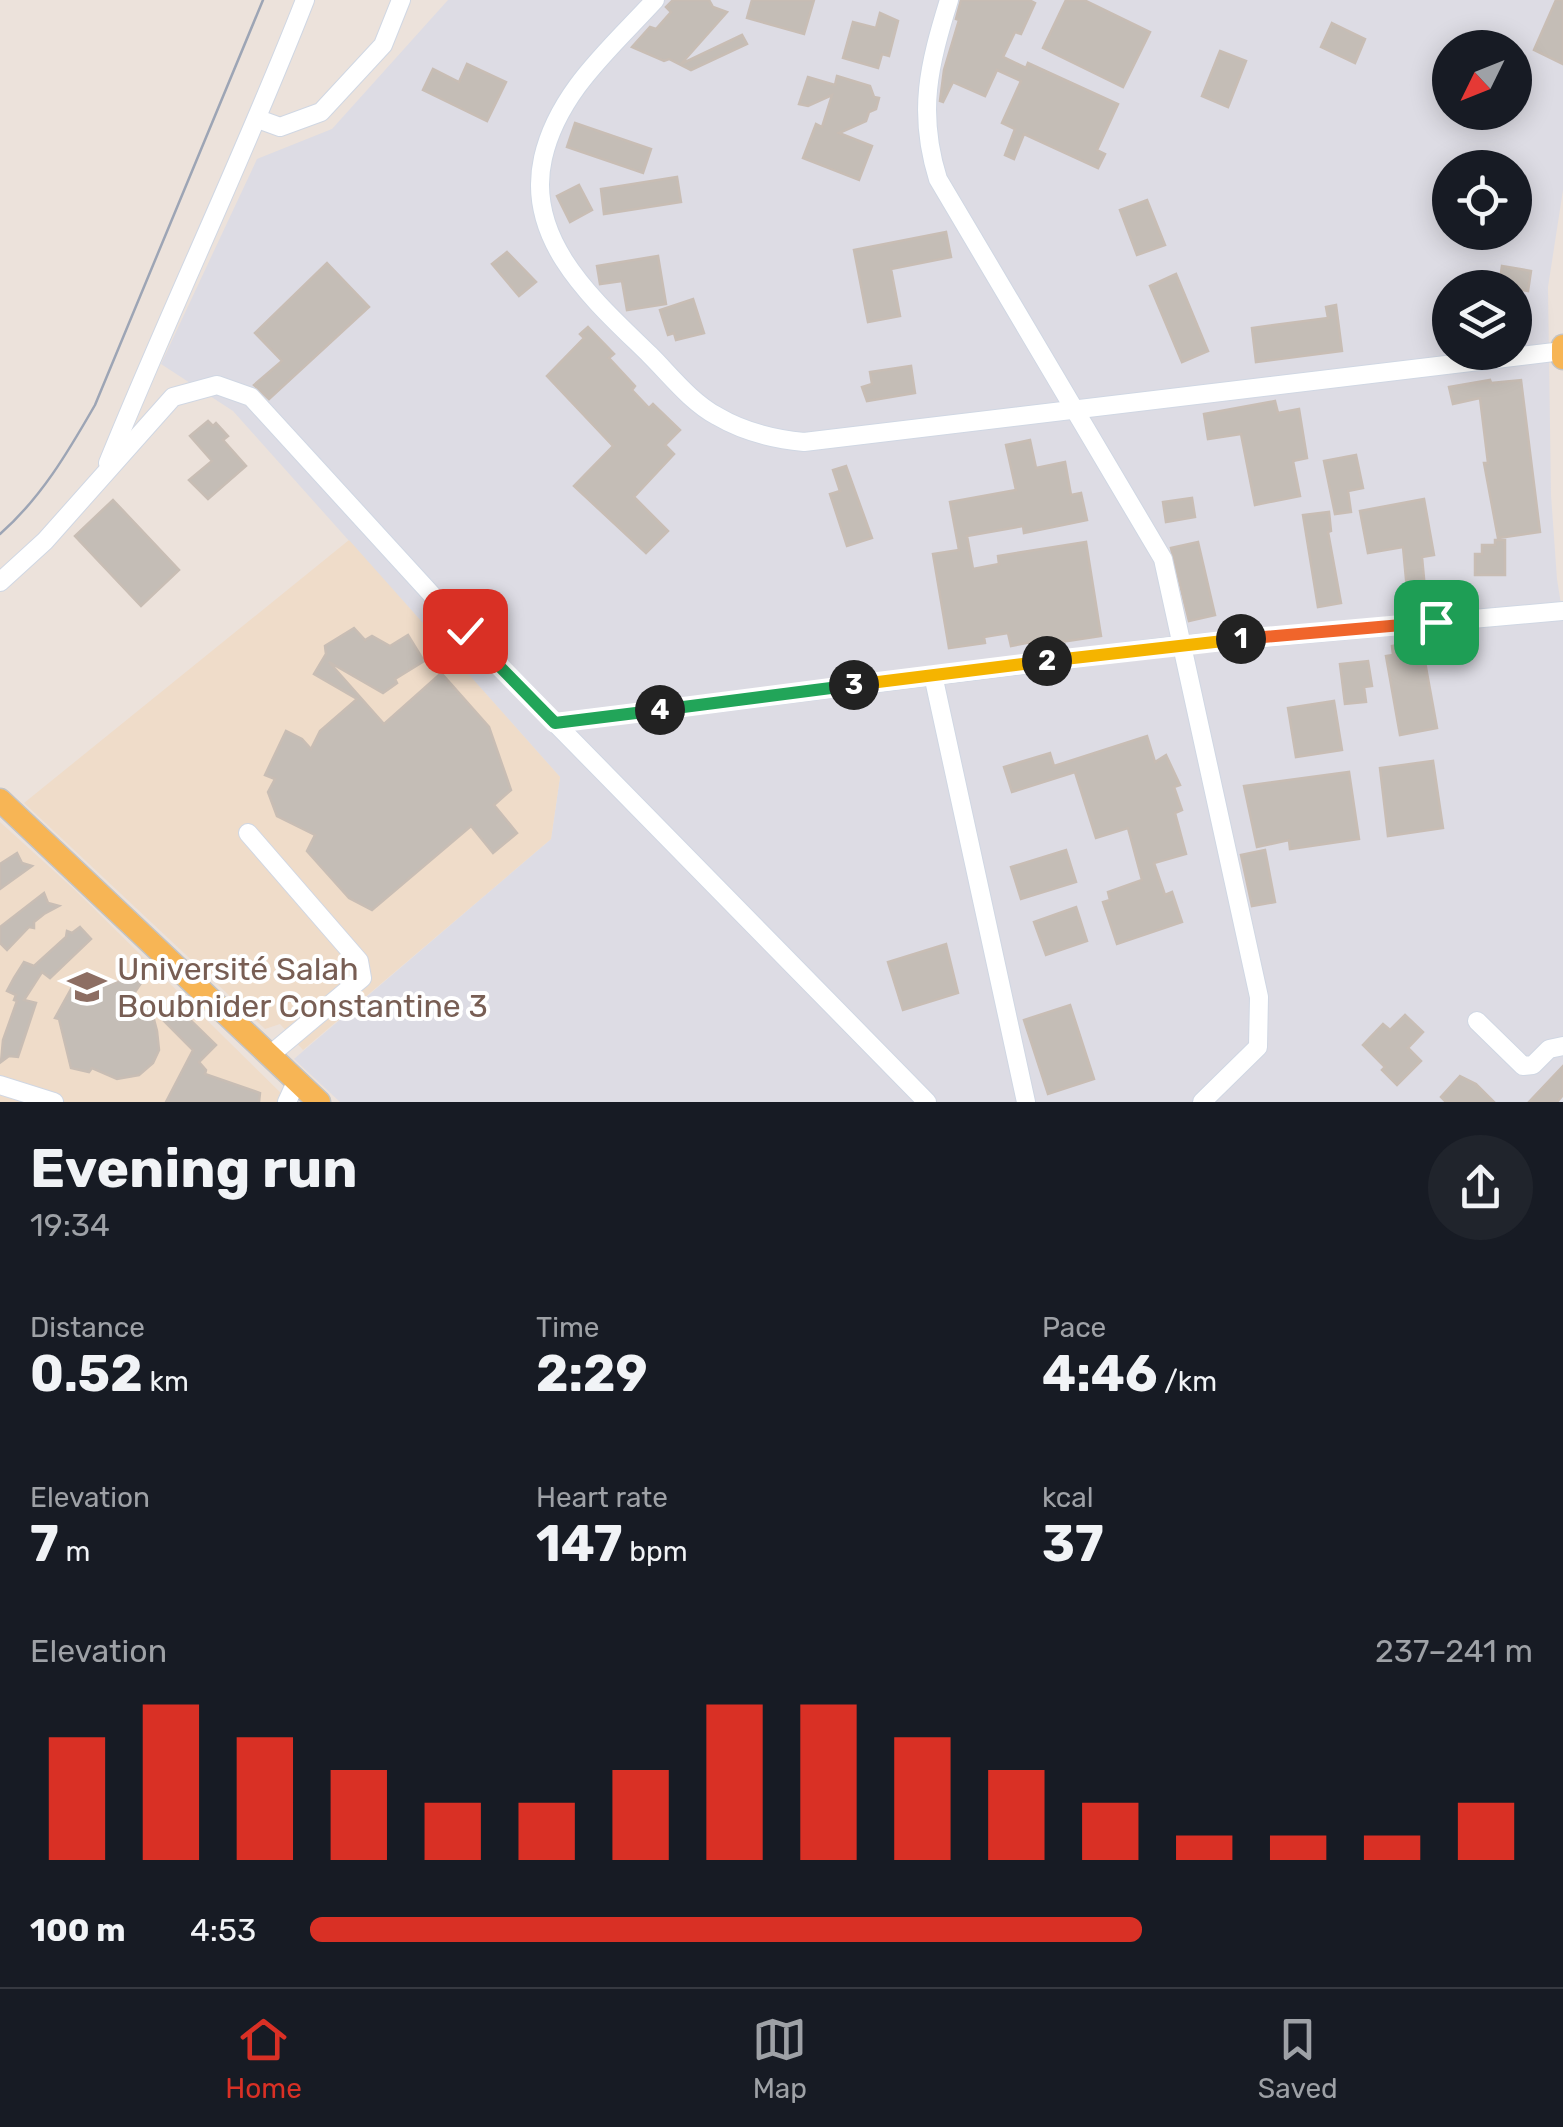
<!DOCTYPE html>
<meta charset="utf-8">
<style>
:root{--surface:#171b24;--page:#20242c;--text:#f1f3f6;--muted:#9ea1a6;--line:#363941;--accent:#d93025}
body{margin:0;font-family:Rubik,sans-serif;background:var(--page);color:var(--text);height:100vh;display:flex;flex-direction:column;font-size:38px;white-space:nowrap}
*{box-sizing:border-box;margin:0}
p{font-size:32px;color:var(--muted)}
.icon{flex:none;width:55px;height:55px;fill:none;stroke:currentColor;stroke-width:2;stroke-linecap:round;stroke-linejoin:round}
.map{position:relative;height:1102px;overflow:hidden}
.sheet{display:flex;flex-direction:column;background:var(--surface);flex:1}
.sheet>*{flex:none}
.needle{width:65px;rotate:227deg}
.buttons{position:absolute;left:1432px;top:30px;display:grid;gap:20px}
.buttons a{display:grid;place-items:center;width:100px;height:100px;border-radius:50%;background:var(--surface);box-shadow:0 5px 25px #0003;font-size:50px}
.pin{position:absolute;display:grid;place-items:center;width:85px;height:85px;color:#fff;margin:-42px;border-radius:20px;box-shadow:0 5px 15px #0006}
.km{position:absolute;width:50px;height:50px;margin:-25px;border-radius:50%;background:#222;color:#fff;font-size:28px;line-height:50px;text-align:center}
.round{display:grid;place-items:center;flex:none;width:105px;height:105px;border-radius:52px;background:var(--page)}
.summary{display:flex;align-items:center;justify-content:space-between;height:170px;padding:0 30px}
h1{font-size:55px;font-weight:700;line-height:75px}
.metrics{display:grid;grid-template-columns:repeat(3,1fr);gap:15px;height:170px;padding:10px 30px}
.metrics div{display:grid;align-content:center}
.metrics b{font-size:50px;font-weight:700}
.metrics small{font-size:28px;font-weight:400}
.metrics p{font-size:28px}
.chart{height:280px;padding:20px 30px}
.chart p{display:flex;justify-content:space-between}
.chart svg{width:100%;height:180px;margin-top:10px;stroke:var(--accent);stroke-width:6}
ul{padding:0 30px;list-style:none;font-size:32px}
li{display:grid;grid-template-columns:160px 120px 1fr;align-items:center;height:75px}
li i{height:25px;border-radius:12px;background:var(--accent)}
.dock{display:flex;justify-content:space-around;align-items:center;height:140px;border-top:2px solid var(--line);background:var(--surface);font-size:28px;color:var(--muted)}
.dock a{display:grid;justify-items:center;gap:5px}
.dock .on{color:var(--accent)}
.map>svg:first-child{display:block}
</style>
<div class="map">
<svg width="1563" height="1102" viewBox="0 0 1563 1102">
<rect width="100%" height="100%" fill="#ece2db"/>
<path fill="#dddce4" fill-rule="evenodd" d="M448,0h1115v190l-15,97 3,208 6,84 6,38v485h-1223l-46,-43 257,-220 9,-62 -327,-366 -72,-47 96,-205 75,-30zM1450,48h65v64h-65zM1450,168h65v64h-65zM1450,288h65v64h-65z"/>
<g fill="#efdcc9">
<polygon points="349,540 560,777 551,839 303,1050 280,1024 265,1029 24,803"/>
<polygon points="0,822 75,890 290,1102 0,1102"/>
</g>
<g fill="#c4bdb6" stroke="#c8bdb4" stroke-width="2.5">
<polygon points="673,0 709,0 713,7 727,12 681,64 742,35 747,44 691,70 669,59 664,61 632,47 650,27 656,29 671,12 666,7"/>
<polygon points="752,0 814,0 804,34 747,18"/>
<polygon points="961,0 1029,0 1035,3 1021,34 1015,32 1003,57 1026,68 1028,63 1118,104 1097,150 1105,154 1098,168 1024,134 1014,159 1005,155 1015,129 1002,123 1021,81 997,70 985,96 953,82 943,102 940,101 944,70 959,20 956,19"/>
<polygon points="1066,0 1084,0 1150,32 1123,87 1043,48"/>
<polygon points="1556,0 1563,0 1563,64 1534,50"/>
<polygon points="880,13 898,21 889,56 882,54 878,68 843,58 853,22 876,28"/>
<polygon points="1332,23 1365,39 1355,63 1321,47"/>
<polygon points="1220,51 1246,61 1228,107 1202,96"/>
<polygon points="467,64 506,82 487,121 423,90 433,69 459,82"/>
<polygon points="837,76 870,86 874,97 879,98 876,109 869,112 866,121 839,133 872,146 859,180 803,158 816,124 822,127 832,95 808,106 799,104 808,77 835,85"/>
<polygon points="575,123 651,149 643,173 567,147"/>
<polygon points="677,177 681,202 604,214 601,189"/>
<polygon points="579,185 592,210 570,222 557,196"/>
<polygon points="1147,200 1165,245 1137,255 1120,210"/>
<polygon points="946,232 951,257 891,269 900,316 868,322 854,250"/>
<polygon points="507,252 536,282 519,296 492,264"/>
<polygon points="658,256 666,304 627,310 622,281 600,284 597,266"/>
<polygon points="327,263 369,307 269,399 254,385 282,361 255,333"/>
<polygon points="1502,266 1531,271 1528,291 1499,286"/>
<polygon points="1176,274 1208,351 1182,362 1150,286"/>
<polygon points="693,299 704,333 676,340 674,333 668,335 660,310"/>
<polygon points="1336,305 1342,351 1256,362 1252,328 1328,318 1326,307"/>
<polygon points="588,327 614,354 609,358 635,386 632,390 649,408 653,404 680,430 665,445 674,454 634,497 668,531 646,553 574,486 613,446 547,376 584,338 580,334"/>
<polygon points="911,366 915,393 867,401 862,387 872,384 870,372"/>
<polygon points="1490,380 1491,383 1521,380 1540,532 1498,538 1484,463 1488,463 1480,398 1453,404 1449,387"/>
<polygon points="1275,401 1278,413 1299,409 1307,458 1293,461 1300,496 1255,505 1241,434 1208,439 1204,414"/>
<polygon points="208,421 213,426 216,423 228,436 223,440 246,466 208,499 189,480 212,461 190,436"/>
<polygon points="1030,440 1036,468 1065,462 1071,495 1081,493 1087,520 1024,533 1023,526 967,536 973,569 999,564 998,556 1086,542 1101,636 1054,643 1053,638 1011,646 1008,633 984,637 985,643 949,648 933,554 959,550 950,502 1016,490 1006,445"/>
<polygon points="1356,455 1363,488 1348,491 1351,512 1335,514 1324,461"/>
<polygon points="846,466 872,538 847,546 830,494 840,491 833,470"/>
<polygon points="1192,498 1195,517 1166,522 1163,502"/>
<polygon points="1424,499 1434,555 1422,557 1425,589 1407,590 1403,547 1368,553 1360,511"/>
<polygon points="113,500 179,570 141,606 75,536"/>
<polygon points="1329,512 1331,531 1328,532 1341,603 1318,607 1303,515"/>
<polygon points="1495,540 1505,540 1505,575 1475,575 1475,554 1482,554 1482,545 1495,545"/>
<polygon points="1198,542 1215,615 1189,621 1171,548"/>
<polygon points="354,628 365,640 372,636 390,646 408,635 424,661 395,679 397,683 383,693 329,662 384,724 439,675 443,675 489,727 511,790 494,805 517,833 493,853 471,826 372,910 349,898 307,851 315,835 277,816 268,792 275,779 265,775 286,731 302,739 311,749 320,731 357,699 314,674 326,654 325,646"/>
<polygon points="1404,644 1405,654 1423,651 1437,728 1400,735 1386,656 1393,655 1392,646"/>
<polygon points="1368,661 1372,686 1364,687 1366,702 1345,704 1340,664"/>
<polygon points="1334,701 1342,750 1296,757 1288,708"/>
<polygon points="1147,736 1155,762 1166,755 1180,785 1174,787 1182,810 1175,813 1186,854 1154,863 1165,895 1172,892 1182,922 1117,944 1103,902 1110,900 1108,892 1142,880 1128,828 1096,838 1075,772 1012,792 1004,767 1050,753 1054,766"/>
<polygon points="1433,761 1443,828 1388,836 1380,768"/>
<polygon points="1349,772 1359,839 1290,849 1289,840 1257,847 1244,786"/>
<polygon points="1066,850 1076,882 1021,899 1011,867"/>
<polygon points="1265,850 1275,902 1252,906 1241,855"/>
<polygon points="17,853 22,863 32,866 0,889 0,864"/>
<polygon points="44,893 48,903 59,906 44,914 34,922 34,928 29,927 7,950 0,943 0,927"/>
<polygon points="1076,907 1087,941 1046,955 1034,922"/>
<polygon points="80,927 91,939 50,978 42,972 24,1000 36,1003 18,1057 9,1056 1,1062 3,1040 17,1001 14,1000 16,995 7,991 14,978 24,962 34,966 66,937 67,931 72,933"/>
<polygon points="946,944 958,993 903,1010 888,962"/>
<polygon points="134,978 141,983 131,998 152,1012 157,1031 159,1050 153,1063 139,1075 117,1079 92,1068 89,1072 71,1068 59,1019 55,1018 71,989 74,992"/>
<polygon points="1070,1005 1094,1079 1048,1094 1024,1020"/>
<polygon points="177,1007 216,1045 199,1062 206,1070 205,1074 260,1093 259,1102 166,1102 193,1050 164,1021"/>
<polygon points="1405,1015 1423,1032 1408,1048 1421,1061 1397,1085 1382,1070 1385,1067 1363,1045 1383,1024 1390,1030"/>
<polygon points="1563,1066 1563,1095 1557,1102 1529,1102"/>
<polygon points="1460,1076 1476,1084 1494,1102 1446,1102 1441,1097"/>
</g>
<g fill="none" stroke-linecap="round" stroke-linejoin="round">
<g stroke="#d0d7e3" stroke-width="20">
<g id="minor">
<path d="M655,0c-44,48 -97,92 -112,158 -19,84 54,145 107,197 21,21 41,47 67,61 27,16 56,23 87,26l759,-91"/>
<path d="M949,0c-20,65 -32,112 -11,179l225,380 96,438 -1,50 -56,55"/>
<polyline points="258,119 280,127 321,112 383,45 401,0"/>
<path d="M108,463c63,-155 136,-307 197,-463"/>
<polyline points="0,582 45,541 173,397 217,385 251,397 465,631 927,1102"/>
<polyline points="933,675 1026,1102"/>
<polyline points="555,723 1181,645 1563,611"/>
<polyline points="248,833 359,961 362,978 270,1055"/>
<polyline points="1477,1021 1523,1066 1533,1065 1549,1049 1563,1046"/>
<polyline points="0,1085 54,1102"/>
<polyline points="287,1102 297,1080"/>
</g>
</g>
<g stroke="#c3c3c3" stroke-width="25">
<g id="major">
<polyline points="1563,346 1563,358"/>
<polyline points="0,800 319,1102"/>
</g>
</g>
<use href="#minor" stroke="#fff" stroke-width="18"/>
<use href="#major" stroke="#f7b555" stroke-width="22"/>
<path stroke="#9da5b5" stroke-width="2.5" d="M0,534c41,-36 68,-82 95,-129l168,-405"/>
</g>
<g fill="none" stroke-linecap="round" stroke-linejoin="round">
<g stroke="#fff" stroke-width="20">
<polyline id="split-1" points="1241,639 1436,622"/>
</g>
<g stroke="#fff" stroke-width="20">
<polyline id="split-2" points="1047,661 1241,639"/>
</g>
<g stroke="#fff" stroke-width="20">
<polyline id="split-3" points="854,685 1047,661"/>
</g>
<g stroke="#fff" stroke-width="20">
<polyline id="split-4" points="660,710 854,685"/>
</g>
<g stroke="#fff" stroke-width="20">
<polyline id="split-5" points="465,631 555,723 660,710"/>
</g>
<use href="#split-1" stroke="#f0652b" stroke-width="12"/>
<use href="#split-2" stroke="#f5b400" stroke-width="12"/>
<use href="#split-3" stroke="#f5b400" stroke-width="12"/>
<use href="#split-4" stroke="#22a559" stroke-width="12"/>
<use href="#split-5" stroke="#22a559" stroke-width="12"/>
</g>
<defs>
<g id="university-bare" transform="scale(3)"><path d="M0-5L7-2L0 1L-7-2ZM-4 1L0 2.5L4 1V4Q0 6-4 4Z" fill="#8d6e63" stroke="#fff" stroke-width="2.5" paint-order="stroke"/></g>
</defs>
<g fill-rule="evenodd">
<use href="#university-bare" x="87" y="987"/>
</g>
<g text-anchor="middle" stroke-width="8" stroke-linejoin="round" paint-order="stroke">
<g font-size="32" fill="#785e54" stroke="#fff" text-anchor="start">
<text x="117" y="980">Université Salah<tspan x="117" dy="37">Boubnider Constantine 3</tspan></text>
</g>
</g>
</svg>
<div class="buttons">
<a><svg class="needle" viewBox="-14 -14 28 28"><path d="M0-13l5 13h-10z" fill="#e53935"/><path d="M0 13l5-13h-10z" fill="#9ea1a6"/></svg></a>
<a><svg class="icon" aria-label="locate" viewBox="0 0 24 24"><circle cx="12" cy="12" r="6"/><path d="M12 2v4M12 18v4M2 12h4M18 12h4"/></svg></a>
<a><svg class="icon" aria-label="layers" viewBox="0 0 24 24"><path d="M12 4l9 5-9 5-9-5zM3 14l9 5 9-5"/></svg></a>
</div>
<div class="pin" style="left:1436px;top:622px;background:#1e9e55"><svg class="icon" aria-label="arrive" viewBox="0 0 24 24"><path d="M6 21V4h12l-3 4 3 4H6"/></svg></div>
<div class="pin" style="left:465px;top:631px;background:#d93025"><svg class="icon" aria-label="check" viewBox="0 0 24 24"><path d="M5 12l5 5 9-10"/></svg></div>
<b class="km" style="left:1241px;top:639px">1</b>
<b class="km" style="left:1047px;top:661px">2</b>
<b class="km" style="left:854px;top:685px">3</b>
<b class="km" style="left:660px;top:710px">4</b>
</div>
<section class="sheet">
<div class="summary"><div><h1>Evening run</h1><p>19:34</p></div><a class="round"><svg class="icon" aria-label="share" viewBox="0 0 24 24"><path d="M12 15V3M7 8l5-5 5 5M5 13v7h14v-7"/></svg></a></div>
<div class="metrics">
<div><p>Distance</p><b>0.52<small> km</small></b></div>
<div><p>Time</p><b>2:29</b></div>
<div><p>Pace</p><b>4:46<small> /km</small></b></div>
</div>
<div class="metrics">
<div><p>Elevation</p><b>7<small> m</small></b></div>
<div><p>Heart rate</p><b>147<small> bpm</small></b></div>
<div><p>kcal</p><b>37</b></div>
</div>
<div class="chart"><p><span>Elevation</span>237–241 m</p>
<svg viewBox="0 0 160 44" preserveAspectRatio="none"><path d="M5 44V14M15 44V6M25 44V14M35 44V22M45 44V30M55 44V30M65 44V22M75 44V6M85 44V6M95 44V14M105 44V22M115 44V30M125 44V38M135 44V38M145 44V38M155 44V30"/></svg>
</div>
<ul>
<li><b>100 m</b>4:53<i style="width:68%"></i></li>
</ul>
</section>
<nav class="dock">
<a class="on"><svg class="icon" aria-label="home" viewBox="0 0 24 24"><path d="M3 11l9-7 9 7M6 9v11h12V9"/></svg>Home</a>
<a><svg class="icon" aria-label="map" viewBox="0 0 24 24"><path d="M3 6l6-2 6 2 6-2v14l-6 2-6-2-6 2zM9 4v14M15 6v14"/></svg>Map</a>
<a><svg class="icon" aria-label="saved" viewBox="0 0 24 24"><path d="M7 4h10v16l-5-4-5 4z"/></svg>Saved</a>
</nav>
